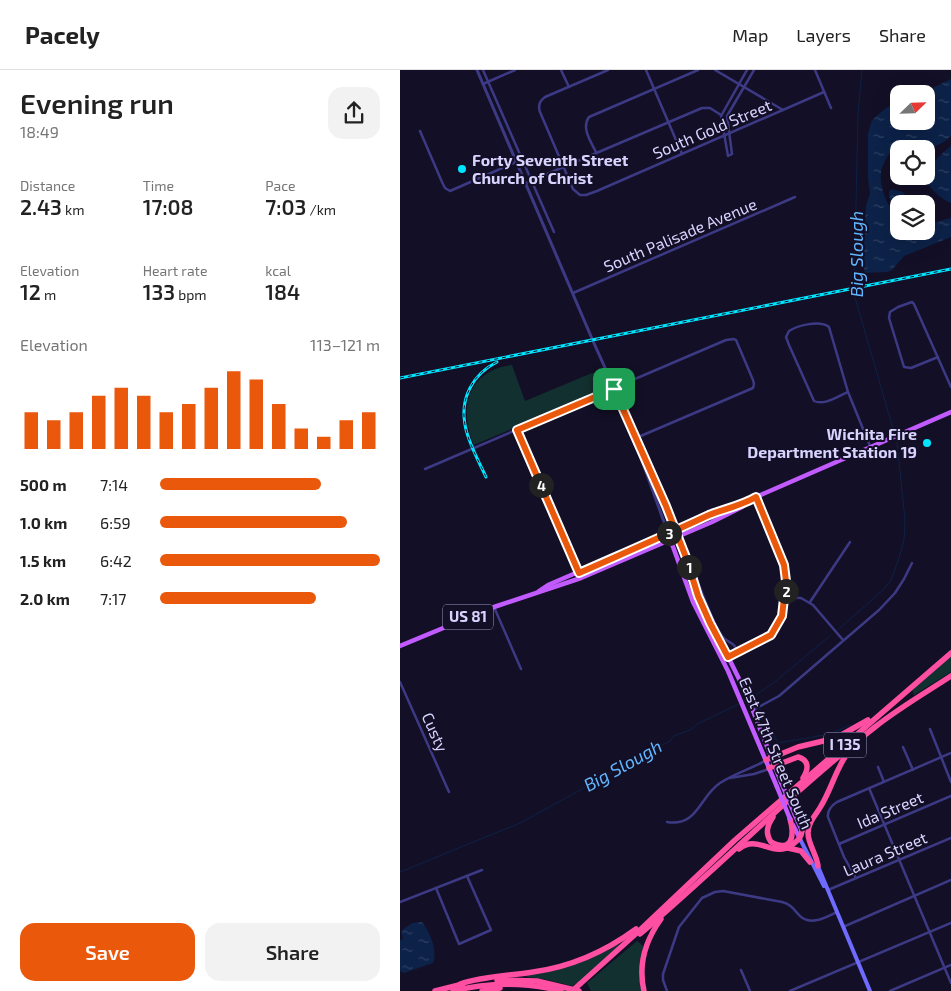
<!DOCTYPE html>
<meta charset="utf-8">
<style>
:root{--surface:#fff;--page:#f2f2f2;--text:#222;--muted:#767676;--line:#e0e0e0;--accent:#ea580c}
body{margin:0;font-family:"Exo 2",sans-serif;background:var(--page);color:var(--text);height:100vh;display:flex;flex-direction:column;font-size:19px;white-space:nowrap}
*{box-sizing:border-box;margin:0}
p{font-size:16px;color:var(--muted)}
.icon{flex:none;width:28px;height:28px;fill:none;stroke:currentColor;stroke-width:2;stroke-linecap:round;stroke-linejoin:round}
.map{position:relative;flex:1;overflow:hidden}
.sheet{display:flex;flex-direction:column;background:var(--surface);width:400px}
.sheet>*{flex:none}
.needle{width:32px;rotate:67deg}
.buttons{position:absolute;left:490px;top:15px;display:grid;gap:10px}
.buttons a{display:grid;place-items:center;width:45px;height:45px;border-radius:10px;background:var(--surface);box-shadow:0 5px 20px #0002;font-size:25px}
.pin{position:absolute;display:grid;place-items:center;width:42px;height:42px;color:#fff;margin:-21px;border-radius:10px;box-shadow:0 2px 8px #0006}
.km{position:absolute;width:25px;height:25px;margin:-12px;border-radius:50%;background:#222;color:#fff;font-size:14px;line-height:25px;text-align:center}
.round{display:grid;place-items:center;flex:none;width:52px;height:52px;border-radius:15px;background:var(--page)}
.overview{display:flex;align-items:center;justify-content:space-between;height:85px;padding:0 20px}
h1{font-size:28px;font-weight:600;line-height:38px}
.metrics{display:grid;grid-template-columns:repeat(3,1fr);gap:8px;height:85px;padding:5px 20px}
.metrics div{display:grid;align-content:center}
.metrics b{font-size:21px;font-weight:600}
.metrics small{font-size:14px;font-weight:400}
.metrics p{font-size:14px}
.chart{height:140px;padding:10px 20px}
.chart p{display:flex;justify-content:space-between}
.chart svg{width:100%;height:90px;margin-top:5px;stroke:var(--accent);stroke-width:6}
.button{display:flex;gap:10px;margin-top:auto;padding:10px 20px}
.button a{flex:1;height:58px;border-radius:15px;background:var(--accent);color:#fff;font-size:20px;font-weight:600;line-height:58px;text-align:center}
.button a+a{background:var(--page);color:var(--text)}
ul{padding:0 20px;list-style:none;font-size:16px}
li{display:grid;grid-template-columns:80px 60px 1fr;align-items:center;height:38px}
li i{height:12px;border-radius:6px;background:var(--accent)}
header{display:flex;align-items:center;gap:30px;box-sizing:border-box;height:70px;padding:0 25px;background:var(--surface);border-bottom:1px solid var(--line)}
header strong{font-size:24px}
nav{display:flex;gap:28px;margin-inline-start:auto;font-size:18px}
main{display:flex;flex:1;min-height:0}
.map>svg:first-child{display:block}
</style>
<header>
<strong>Pacely</strong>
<nav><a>Map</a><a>Layers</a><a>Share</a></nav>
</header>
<main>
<section class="sheet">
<div class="overview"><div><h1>Evening run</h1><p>18:49</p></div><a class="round"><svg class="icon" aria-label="share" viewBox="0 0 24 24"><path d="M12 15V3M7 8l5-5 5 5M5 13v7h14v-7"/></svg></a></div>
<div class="metrics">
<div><p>Distance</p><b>2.43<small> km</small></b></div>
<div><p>Time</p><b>17:08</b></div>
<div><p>Pace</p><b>7:03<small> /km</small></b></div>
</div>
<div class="metrics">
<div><p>Elevation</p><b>12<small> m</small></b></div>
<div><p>Heart rate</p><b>133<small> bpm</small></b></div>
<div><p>kcal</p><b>184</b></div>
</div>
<div class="chart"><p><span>Elevation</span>113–121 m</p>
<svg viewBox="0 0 160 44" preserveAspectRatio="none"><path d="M5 44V26M15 44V30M25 44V26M35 44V18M45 44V14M55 44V18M65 44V26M75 44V22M85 44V14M95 44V6M105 44V10M115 44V22M125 44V34M135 44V38M145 44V30M155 44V26"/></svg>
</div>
<ul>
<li><b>500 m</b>7:14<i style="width:73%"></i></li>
<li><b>1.0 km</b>6:59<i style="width:85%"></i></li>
<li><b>1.5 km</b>6:42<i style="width:100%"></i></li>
<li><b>2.0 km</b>7:17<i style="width:71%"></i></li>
</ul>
<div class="button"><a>Save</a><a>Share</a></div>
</section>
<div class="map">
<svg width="551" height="921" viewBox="0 0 551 921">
<defs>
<pattern id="water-ripples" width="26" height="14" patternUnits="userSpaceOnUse" patternTransform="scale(1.25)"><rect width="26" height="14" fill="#0c2248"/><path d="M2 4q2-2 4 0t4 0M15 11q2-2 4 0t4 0" fill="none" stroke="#2f4163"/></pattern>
</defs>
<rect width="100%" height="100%" fill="#130f26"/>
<g fill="#12302f">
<path d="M112,295l13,36 67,-28 10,-1 6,16 -134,57c-16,-36 -6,-75 38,-80z"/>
<polygon points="551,586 551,602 514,625 512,620"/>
<polygon points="237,871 243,876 240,897 242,921 191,921 187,913"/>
<polygon points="218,874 220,875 180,911 172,916 144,909 127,907 126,905 148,902"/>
</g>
<g fill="url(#water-ripples)">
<path d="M551,9v57c-20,20 -32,5 -54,8 -19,22 -21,35 -8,62l10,2v23h27v-8l2,1 23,-6v19l-47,19 -12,14 -5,2 -22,1 -2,-9 3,-59 4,-11 -2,-16v-45l4,-13 14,-12 13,-6v19h27v-27h-6z"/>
<path d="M551,76v57c-11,-4 -22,-16 -28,-26l3,-1c0,-8 18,-25 25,-30z"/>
<path d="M492,119l11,3 6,8 8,-2 9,6h-16l-4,-3 -6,2h-7c-4,-2 -4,-8 -4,-12z"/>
<path d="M18,852h4c8,10 16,29 11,41l-29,10 -4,-2v-31l3,-1 -2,-8 11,-8z"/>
</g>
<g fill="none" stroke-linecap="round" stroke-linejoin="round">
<g stroke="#0c2248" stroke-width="1">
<polyline points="462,0 458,43 454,224 494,362"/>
<polyline points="439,559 483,520 491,510 499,488 504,470 505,450 497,372"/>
<polyline points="355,627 359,636"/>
<polyline points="342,632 353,627 376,611 431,565"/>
<polyline points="360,639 378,673 430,664 450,655 451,656"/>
<polyline points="0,802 120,753 270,671 274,666 290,660 299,653 339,634"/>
</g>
<g stroke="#3d3a85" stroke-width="2.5">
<polyline points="83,0 154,162"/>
<polyline points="161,0 169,17"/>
<path d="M208,0l-63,27c-6,4 -7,9 -5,15l33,77 7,6h6l11,-4 227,-99"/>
<polyline points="246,0 282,84"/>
<polyline points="315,0 383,40"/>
<polyline points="347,0 321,46 328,86 332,84 327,46 354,0"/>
<polyline points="415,0 431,38"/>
<polyline points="83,14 115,0"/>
<polyline points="20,61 42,112 45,118 50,121 116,92"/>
<path d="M196,82c-5,-10 -15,-24 -7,-35l109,-47"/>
<polyline points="126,113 302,38 310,38 321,45"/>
<polyline points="173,223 395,127"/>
<polyline points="538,287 511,298 504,297 489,248 490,242 498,237 512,232 514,234 551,317"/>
<path d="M448,322c-10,4 -24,14 -34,9l-25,-56 -3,-8 3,-6c9,-6 31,-11 40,-4l19,65 22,54"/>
<polyline points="117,360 181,508"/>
<polyline points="25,399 326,270 334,269 336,270 353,310 354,314 353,318 236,368"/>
<path d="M288,481c3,16 25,72 34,85 6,8 12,5 16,16"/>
<polyline points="385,527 401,528 413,535 443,570"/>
<polyline points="410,532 450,472"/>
<polyline points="94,537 121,599"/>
<polyline points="323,590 371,565 380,553 383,547 386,511 384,495 356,428"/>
<polyline points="0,612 49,722"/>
<polyline points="353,640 379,626 479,540 495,523 504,509 512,493"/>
<polyline points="530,659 551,712"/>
<polyline points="503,677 513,700"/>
<polyline points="478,697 484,712"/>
<polyline points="330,708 354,704 369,699"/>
<polyline points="469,718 551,913"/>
<path d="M267,752c31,5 32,-25 53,-39 14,-9 30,-14 45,-22"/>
<polyline points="439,774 551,726"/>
<path d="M456,808l-12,-21 -16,-40c-1,-6 4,-12 9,-15l114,-49"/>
<polyline points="36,818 59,874 91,860 67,806"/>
<polyline points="428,820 551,768"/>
<polyline points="0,832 82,800"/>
<polyline points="443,857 551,810"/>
<polyline points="341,900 350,921"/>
<path d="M267,921l-4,-11v-6l16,-47 23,-29 13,-6 8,-1 59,11c8,2 11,6 16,12 11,13 27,4 39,-2"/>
<polyline points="390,921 551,853"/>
<polyline points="490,921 551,895"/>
</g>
<g stroke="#3d3a85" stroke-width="3">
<polyline points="77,0 193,271 250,398 275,460"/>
<polyline points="238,374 241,388 268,463"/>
</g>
<g stroke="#6f6bff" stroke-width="4">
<polyline points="400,769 424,816"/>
<polyline points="417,794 470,921"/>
</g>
<g stroke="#c25bff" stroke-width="4.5">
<polyline points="275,461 287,491 298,526 346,623 381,712"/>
<polyline points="268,463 293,532 328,601 377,717"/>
<polyline points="139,521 148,515 317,442 350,430"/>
<polyline points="0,576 94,537 181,508 312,452 342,437 356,427 551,342"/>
<polyline points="395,745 402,761"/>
<polyline points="393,755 400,769"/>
</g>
<g stroke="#ff4fa3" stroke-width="5.5">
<polyline points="366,690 398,677 436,668 468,650"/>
<path d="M369,698l29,-11c11,3 11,12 5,21"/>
<path d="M373,747c-6,9 -8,16 -2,25 21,11 24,-6 19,-23"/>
<polyline points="388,778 401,781 410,792"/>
<path d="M339,779c19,-16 34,11 54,-5 5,-4 8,-6 9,-13"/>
<path d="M418,796c-1,-11 -10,-22 -10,-33 0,-11 8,-18 13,-27 11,-18 15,-38 28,-55"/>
<path d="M240,864c80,-68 153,-143 235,-207 24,-19 50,-34 76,-51"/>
<polyline points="97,910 137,911 179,921"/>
<path d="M60,914c24,-8 48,-8 73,-12 37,-5 73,-21 103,-43"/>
<polyline points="180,914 240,860 335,770 551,583"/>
<polyline points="35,921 63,914"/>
<path d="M53,921c36,-9 73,-9 108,0"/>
<polyline points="82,921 100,918"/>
<path d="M244,921c-6,-26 1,-50 17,-72"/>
</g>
<g stroke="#00e5ff" stroke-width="3">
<g id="rail">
<polyline points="0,308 551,199"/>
<path d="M86,407c-13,-28 -32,-58 -16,-89 6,-12 15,-20 27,-26"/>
</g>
</g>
<use href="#rail" stroke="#130f26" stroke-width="1" stroke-dasharray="4" stroke-linecap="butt"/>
<g stroke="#c25bff" stroke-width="4.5">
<polyline points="381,712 395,745"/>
<polyline points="377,717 390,749"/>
</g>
<polyline stroke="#ff4fa3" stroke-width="5.5" points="172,921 180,914"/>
</g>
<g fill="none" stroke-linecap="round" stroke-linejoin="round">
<g stroke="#fff" stroke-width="10">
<path id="route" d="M214,319l52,117 21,54 11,36 12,27 18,34 43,-22 11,-19 4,-35 -2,-16 -28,-68c-13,8 -32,12 -47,18 -43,20 -87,39 -130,58l-62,-143 97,-41"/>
</g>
<use href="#route" stroke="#ea580c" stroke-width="6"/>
</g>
<g fill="#00e5ff" stroke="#130f26" stroke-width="2">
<circle cx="62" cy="99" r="5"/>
<circle cx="527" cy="373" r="5"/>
</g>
<g text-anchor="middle" stroke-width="4" stroke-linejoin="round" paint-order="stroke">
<g fill="#130f26" stroke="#9e99be" stroke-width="1">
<rect x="43" y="534.5" width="50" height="25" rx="4"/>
<rect x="424" y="662.5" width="42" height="25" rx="4"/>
</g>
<g font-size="15" font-weight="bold" fill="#d9d4ff">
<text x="68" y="552">US 81</text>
<text x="445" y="680">I 135</text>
</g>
<g font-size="16" fill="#d9d4ff" stroke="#130f26">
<text transform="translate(312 59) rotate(-23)" y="6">South Gold Street</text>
<text transform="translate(280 165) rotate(-23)" y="6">South Palisade Avenue</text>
<text transform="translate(35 662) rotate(66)" y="6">Custy</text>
<text transform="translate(376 683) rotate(67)" y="6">East 47th Street South</text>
<text transform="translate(490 740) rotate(-23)" y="6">Ida Street</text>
<text transform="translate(485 784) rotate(-23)" y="6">Laura Street</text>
</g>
<g font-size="16" font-weight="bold" fill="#d9d4ff" stroke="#130f26" text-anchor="start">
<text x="72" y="96">Forty Seventh Street<tspan x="72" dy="18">Church of Christ</tspan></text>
<text x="517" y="370" text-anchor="end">Wichita Fire<tspan x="517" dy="18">Department Station 19</tspan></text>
</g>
<g font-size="18" font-style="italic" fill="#62b6ff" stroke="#130f26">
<text transform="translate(457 184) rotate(-90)" y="6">Big Slough</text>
<text transform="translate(223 696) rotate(-29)" y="6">Big Slough</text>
</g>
</g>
</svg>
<div class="buttons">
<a><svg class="needle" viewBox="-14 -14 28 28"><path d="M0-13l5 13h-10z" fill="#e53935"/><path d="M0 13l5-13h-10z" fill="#767676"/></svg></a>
<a><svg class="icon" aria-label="locate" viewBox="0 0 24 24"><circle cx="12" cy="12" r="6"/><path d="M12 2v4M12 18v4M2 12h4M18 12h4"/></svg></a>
<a><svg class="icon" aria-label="layers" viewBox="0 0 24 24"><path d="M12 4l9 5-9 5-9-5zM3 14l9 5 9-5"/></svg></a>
</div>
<div class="pin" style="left:214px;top:319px;background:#1e9e55"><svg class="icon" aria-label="arrive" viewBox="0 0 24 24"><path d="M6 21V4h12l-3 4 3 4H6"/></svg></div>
<b class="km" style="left:289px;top:497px">1</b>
<b class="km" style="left:386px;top:521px">2</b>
<b class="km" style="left:269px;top:463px">3</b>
<b class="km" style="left:141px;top:415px">4</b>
</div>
</main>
